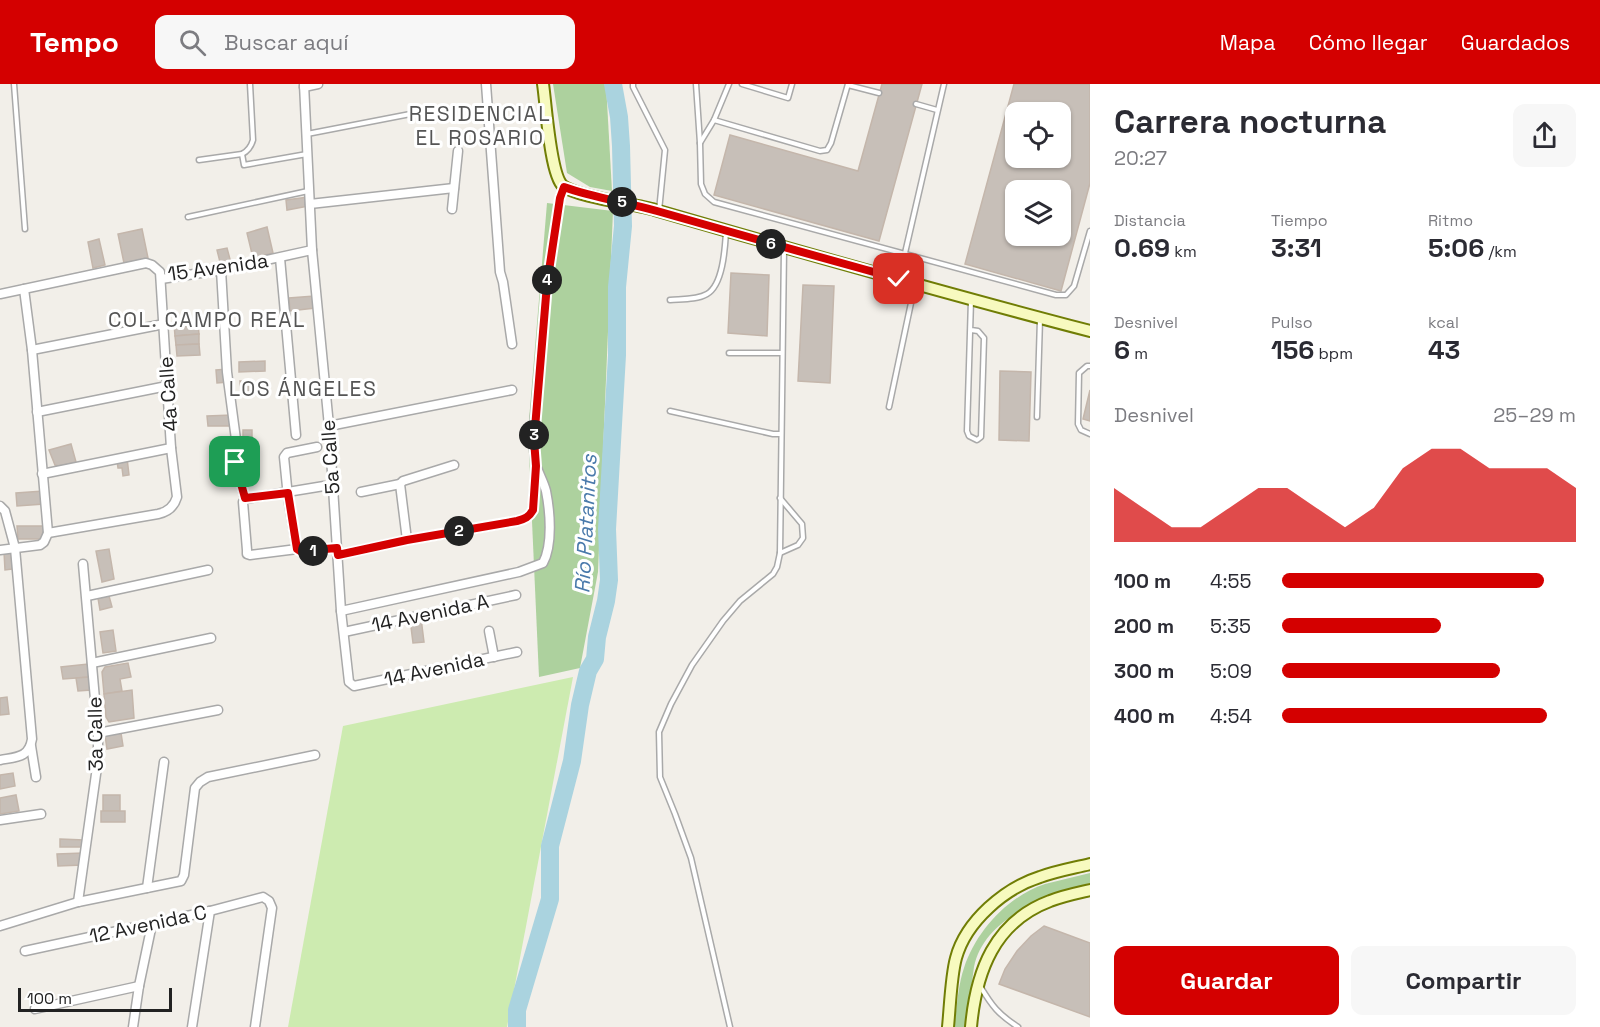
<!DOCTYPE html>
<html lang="es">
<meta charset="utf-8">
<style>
:root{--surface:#fff;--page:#f7f7f7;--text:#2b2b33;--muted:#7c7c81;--accent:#d40000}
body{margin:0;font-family:"Space Grotesk",sans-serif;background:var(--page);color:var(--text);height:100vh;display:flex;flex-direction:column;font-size:22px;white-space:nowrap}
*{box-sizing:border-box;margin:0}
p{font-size:20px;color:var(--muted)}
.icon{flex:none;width:33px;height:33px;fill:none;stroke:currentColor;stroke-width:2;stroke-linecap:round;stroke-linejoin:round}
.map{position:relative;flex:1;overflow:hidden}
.drawer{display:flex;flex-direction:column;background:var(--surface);width:510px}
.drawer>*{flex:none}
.fabs{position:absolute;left:1005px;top:18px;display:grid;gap:12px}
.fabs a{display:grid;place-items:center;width:66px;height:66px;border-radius:12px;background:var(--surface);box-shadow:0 2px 4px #0004;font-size:30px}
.scale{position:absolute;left:18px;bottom:15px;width:154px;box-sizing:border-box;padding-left:6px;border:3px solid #222;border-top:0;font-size:16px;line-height:21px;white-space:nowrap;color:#222;-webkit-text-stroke:4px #fff;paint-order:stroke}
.pin{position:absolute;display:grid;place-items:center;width:51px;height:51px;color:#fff;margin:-26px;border-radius:12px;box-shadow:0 3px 9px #0006}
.km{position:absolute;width:30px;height:30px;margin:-15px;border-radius:50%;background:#222;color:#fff;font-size:16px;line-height:30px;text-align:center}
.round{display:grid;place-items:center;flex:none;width:63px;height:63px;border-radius:12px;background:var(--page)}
.headline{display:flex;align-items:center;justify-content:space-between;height:102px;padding:0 24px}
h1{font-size:33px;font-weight:600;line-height:45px}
.stats{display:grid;grid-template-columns:repeat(3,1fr);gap:9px;height:102px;padding:6px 24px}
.stats div{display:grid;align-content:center}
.stats b{font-size:26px;font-weight:600}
.stats small{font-size:16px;font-weight:400}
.stats p{font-size:16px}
.chart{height:168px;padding:12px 24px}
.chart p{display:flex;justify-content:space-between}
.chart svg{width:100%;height:108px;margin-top:6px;fill:var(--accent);opacity:.7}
.action{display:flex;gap:12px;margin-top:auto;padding:12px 24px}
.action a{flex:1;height:69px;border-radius:12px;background:var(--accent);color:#fff;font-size:24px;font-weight:600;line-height:69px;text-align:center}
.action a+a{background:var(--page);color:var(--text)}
ul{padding:0 24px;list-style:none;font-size:20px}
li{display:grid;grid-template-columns:96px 72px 1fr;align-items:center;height:45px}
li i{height:15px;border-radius:8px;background:var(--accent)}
header{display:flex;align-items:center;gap:36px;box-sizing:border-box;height:84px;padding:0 30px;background:var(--accent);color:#fff}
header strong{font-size:28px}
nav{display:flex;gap:33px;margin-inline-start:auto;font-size:21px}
.search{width:420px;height:54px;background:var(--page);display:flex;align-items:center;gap:15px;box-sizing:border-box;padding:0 21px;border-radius:12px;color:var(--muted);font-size:22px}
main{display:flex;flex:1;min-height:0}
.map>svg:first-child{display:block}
</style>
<header>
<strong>Tempo</strong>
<div class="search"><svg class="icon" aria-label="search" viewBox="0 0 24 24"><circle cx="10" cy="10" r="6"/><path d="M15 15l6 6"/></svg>Buscar aquí</div>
<nav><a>Mapa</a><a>Cómo llegar</a><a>Guardados</a></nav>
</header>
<main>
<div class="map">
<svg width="1090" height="943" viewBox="0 0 1090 943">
<rect width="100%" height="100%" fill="#f2efe9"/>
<polygon fill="#cdebb0" points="573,593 507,943 288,943 343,642"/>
<g fill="#add19e">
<polygon points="553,0 606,0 612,107 590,103 567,89"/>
<polygon points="547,119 613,127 598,488 580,584 539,593 528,348"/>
<path d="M1090,789v10c-42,12 -106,34 -116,84 -3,19 -4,40 -6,60h-14c3,-19 4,-42 10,-59 12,-37 44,-72 81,-84 15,-4 30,-7 45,-11z"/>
</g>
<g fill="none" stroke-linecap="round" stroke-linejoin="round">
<polyline stroke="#aad3df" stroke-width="18" points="517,943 517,926 550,815 550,762 572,677 580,621 588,587 595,575 597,553 606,517 609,496 607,445 617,271 617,203 623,142 621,62 619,33 613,0"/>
</g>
<g fill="#c7bfb8" stroke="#c4b6ab" stroke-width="1.5" fill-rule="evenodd">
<polygon points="882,0 922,0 879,157 714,111 730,51 858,87"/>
<path d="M1014,0h76v99l-29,108 -96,-27zM1016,28h44v46h-44zM1016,106h44v46h-44z"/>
<polygon points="308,113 309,122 287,126 286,116"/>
<polygon points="267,143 273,169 253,174 247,149"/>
<polygon points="142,145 148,174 124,179 118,150"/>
<polygon points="99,155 105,181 93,184 88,158"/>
<polygon points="227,164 231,179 221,182 217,166"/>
<polygon points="731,189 769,191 767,252 728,249"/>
<polygon points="803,201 834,202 830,299 798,297"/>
<polygon points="314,212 315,224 290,227 289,214"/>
<polygon points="198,239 199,250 175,252 174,240"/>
<polygon points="199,250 199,260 176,261 175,252"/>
<polygon points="199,260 200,271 177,272 176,261"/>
<polygon points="265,277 265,287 239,288 239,278"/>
<polygon points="228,285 229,298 217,299 216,286"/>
<polygon points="1000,287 1031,288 1029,357 999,356"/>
<polygon points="240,297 251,297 252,311 241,312"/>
<polygon points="1090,306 1090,337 1083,335"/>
<polygon points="232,331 233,342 208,342 207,332"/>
<rect x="243" y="346" width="9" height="8"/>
<polygon points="71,360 76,378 59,382 55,381 49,366"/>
<polygon points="127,374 129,391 123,392 122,384 118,384 117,376"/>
<polygon points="43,407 44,420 17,422 16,409"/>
<polygon points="17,442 45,442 45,455 18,455"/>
<polygon points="109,465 114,495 102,498 96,467"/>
<polygon points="4,468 11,468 12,485 5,486"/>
<polygon points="109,512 112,523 100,526 98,514"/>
<polygon points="421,534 424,558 413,559 410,535"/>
<polygon points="113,546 116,567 103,569 100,548"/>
<polygon points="128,579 131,593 120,595 122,607 104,610 102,588 105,583"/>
<polygon points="88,580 90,593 63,595 61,583"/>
<polygon points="90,593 91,606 78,607 76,594"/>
<polygon points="132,606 134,634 109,638 106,633 104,610"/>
<polygon points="7,613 9,630 0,631 0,614"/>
<polygon points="121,649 123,662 107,665 105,651"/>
<polygon points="13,689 15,702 0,705 0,691"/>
<polygon points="16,711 19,727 0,730 0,714"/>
<rect x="103" y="711" width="17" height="16"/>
<rect x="101" y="727" width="24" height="11"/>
<polygon points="60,755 84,756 84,763 60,763"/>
<polygon points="83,769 83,781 58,782 57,770"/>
<polygon points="1044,842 1090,859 1090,933 999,900 1005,885 1017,867 1031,852"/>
</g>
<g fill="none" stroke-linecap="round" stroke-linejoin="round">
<g stroke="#a9a9a9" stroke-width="7">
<g id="lane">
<polyline points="14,0 25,145"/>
<polyline points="633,0 633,3 665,66 659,127"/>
<polyline points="696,0 700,59 701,100 705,110 714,118 1056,211 1066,211 1074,202 1090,147"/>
<polyline points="742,0 788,14 792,0"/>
<polyline points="848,1 879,9"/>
<polyline points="916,20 937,26"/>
<polyline points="714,36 820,67 827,66 831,59 848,0"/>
<polyline points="307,50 431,26"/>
<polyline points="700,59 714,36 729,0"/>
<polyline points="242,70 244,81 307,70"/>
<path d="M199,76l43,-6c6,-3 9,-7 11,-14l-3,-56"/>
<polyline points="188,133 308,107"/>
<polyline points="899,195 944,0"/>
<path d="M670,216c11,-1 27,0 37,-6 16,-9 18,-46 19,-62"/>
<polyline points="971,246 978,247 984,254 981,353 977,356 969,352 967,347 971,216"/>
<polyline points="729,269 781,269"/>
<polyline points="1090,282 1087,282 1079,289 1078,340 1081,346 1090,350"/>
<polyline points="889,323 915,200"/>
<polyline points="670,327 773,350 781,350"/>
<polyline points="1037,333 1040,235"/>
<polyline points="780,469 798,461 803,454 802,440 780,414"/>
<path d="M980,902c12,20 18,28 38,41"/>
<polyline points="730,943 691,774 675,730 660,693 659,648 671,620 692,581 723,537 740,517 773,490 777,483 780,469 784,165"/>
</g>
</g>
<g stroke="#a9a9a9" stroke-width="11">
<g id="street">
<polyline points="304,0 312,166 329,342 341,527 349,598 354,602 517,568"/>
<polyline points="486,0 500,188 503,198 512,260"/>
<polyline points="304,3 318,0"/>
<polyline points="310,120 454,104"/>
<polyline points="452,125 458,67"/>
<polyline points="280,174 296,351"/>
<polyline points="221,186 227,288 237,363"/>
<polyline points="161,195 221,186 312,166"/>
<path d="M0,210l146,-31 6,2 8,7 11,176 6,49c-3,10 -9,15 -19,17l-110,19"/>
<polyline points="32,266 164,240"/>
<polyline points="37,328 167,302"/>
<polyline points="329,342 512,306"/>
<polyline points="235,378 245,415"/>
<polyline points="42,390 171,364"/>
<polyline points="324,402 245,415 243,418 247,466 247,470 250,471 297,465 300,467 337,464"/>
<polyline points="361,408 400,400"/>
<path d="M0,422l5,5 10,37 17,191c-3,19 -16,18 -32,21"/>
<polyline points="407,456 400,400 403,397 454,381"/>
<polyline points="297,465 288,413 284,373 287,369 317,363"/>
<polyline points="0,466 40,461 44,458 48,449 32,266 24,205"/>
<path d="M338,471l69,-15 110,-19c8,-2 12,-4 16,-11l3,-44 -3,-26 14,-156 13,-86 4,-11"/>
<polyline points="87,512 208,486"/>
<path d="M341,527l178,-39 24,-9c10,-19 7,-52 3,-72 -2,-8 -6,-15 -9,-23"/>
<polyline points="489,547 494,573"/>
<polyline points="344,548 516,511"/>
<polyline points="92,579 211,554"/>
<polyline points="98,649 218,626"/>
<polyline points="31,662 36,693"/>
<polyline points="0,736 41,730"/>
<polyline points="147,804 164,678"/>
<polyline points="78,818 98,676 98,649 83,480"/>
<polyline points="0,842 78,818 181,797 184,791 195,704 200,698 208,693 315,671"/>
<polyline points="25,867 210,827 263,813 269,817 272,824 255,943"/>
<polyline points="35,925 139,902"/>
<polyline points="133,943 139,902 152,840"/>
<polyline points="192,943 210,827"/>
</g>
</g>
<g stroke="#707d05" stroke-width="14">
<g id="secondary">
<path d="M543,0c3,19 7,91 20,102 14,11 72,18 92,24 145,42 289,83 435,121"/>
<path d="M948,943c2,-20 3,-51 8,-69 10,-37 49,-70 84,-81 16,-6 34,-9 50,-13"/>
<path d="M971,943c5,-55 23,-105 79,-126 12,-5 27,-8 40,-11"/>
</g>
</g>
<use href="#lane" stroke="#fff" stroke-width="4"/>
<use href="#street" stroke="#fff" stroke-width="8"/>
<use href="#secondary" stroke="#f7fabf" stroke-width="10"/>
</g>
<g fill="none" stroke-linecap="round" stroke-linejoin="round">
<g stroke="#fff" stroke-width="12">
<path id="route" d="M235,378l10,36 43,-5 9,56 3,2 37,-3 1,7 69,-15 110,-19c8,-2 12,-4 16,-11l3,-44 -2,-26 13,-156 13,-86 4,-11c30,11 62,15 93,24 81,23 161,46 242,68"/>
</g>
<use href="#route" stroke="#d40000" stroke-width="8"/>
</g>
<g text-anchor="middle" stroke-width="6" stroke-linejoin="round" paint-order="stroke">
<g font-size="20" fill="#222" stroke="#fff">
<text transform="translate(218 183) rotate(-8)" y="7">15 Avenida</text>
<text transform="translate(168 310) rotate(-94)" y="7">4a Calle</text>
<text transform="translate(330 373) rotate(-94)" y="7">5a Calle</text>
<text transform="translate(430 529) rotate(-12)" y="7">14 Avenida A</text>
<text transform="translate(434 585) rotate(-12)" y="7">14 Avenida</text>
<text transform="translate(95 650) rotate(-91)" y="7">3a Calle</text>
<text transform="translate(148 840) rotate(-12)" y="7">12 Avenida C</text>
</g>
<g font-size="21" letter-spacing="1.5" fill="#555" stroke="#fff">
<text x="480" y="37">RESIDENCIAL<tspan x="480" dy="24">EL ROSARIO</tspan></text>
<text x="207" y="243">COL. CAMPO REAL</text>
<text x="303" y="312">LOS ÁNGELES</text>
</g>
<g font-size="21" font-style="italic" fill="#4a7aab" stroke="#fff">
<text transform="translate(586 440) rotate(-87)" y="7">Río Platanitos</text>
</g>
</g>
</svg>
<div class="fabs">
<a><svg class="icon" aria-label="locate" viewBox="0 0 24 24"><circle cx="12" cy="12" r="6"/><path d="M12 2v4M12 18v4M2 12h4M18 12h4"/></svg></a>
<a><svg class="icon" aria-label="layers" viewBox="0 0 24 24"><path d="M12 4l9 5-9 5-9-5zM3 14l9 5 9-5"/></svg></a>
</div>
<div class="scale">100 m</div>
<div class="pin" style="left:235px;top:378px;background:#1e9e55"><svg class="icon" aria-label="arrive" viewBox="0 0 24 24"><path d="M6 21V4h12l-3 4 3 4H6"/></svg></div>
<div class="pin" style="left:899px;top:195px;background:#d93025"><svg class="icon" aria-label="check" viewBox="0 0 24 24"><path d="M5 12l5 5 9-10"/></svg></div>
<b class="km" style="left:313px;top:467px">1</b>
<b class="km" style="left:459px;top:447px">2</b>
<b class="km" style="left:534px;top:351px">3</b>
<b class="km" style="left:547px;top:196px">4</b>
<b class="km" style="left:622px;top:118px">5</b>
<b class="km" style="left:771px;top:160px">6</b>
</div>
<section class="drawer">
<div class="headline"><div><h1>Carrera nocturna</h1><p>20:27</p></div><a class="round"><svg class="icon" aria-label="share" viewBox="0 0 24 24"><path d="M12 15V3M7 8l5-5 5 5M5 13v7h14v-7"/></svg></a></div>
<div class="stats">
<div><p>Distancia</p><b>0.69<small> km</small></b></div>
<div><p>Tiempo</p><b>3:31</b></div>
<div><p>Ritmo</p><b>5:06<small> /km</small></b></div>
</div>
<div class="stats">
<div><p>Desnivel</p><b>6<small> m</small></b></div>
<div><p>Pulso</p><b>156<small> bpm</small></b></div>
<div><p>kcal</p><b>43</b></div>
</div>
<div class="chart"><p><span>Desnivel</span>25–29 m</p>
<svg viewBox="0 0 160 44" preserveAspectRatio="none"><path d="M0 44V22L10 30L20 38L30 38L40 30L50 22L60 22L70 30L80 38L90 30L100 14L110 6L120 6L130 14L140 14L150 14L160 22V44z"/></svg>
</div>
<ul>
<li><b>100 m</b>4:55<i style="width:89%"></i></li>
<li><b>200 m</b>5:35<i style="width:54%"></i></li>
<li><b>300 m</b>5:09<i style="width:74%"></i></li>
<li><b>400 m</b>4:54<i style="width:90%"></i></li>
</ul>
<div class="action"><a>Guardar</a><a>Compartir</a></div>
</section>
</main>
